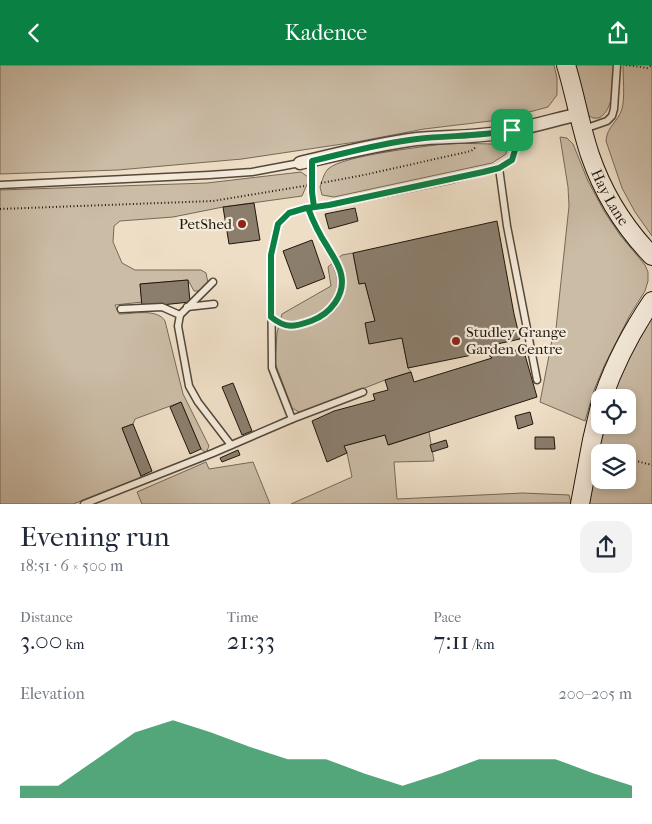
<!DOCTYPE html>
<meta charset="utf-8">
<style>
:root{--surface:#fff;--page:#f2f2f3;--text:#1f2937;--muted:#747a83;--accent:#0b8043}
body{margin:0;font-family:"IM FELL French Canon",serif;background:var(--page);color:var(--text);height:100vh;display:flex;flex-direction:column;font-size:19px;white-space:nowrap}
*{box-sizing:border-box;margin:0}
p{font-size:16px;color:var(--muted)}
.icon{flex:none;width:28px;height:28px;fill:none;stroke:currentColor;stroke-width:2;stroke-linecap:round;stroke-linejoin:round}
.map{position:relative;height:439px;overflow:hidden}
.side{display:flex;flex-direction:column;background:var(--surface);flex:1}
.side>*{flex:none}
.fabs{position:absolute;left:591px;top:324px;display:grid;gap:10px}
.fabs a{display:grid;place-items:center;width:45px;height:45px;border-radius:10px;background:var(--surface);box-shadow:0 2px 8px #0003;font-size:25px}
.pin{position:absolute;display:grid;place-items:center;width:42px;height:42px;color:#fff;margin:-21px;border-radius:10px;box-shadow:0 2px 8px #0006}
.round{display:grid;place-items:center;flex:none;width:52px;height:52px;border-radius:15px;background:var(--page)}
.headline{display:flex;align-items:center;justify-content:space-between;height:85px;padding:0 20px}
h1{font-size:28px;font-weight:600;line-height:38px}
.figures{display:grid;grid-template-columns:repeat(3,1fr);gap:8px;height:85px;padding:5px 20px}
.figures div{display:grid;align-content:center}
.figures b{font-size:25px;font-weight:600}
.figures small{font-size:14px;font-weight:400}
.figures p{font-size:14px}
.chart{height:140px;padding:10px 20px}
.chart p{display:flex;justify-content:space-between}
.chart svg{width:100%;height:90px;margin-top:5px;fill:var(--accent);opacity:.7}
header{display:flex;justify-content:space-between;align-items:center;height:65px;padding:0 20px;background:var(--accent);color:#fff;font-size:22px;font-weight:600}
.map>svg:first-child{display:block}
</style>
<header><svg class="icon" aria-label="back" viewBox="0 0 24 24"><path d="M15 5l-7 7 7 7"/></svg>Kadence<svg class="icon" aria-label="share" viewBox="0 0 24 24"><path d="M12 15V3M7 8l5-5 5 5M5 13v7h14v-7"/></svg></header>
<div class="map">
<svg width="652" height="439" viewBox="0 0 652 439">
<rect width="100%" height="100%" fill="#eedec6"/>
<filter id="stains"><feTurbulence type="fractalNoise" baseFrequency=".004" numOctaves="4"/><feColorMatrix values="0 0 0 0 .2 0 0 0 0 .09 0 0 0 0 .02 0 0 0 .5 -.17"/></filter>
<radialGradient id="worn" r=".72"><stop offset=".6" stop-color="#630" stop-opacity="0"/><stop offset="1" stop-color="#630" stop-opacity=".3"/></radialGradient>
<g fill="#cbbca6" stroke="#766959" fill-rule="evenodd">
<polygon points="0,0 554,0 557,13 557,30 548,42 499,55 424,64 356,77 242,94 118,105 0,109"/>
<path d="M574,0h40c-1,16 1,44 -15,53h-6l-4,-2z"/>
<path d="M623,0h29v171l-17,-24 -13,-24 -16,-47c1,-15 12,-19 16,-32 3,-11 1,-32 1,-44z"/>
<polygon points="560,72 567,73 573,79 588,116 604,146 620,170 645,200 648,207 648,216 645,226 630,250 605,299 594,325 585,356 540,337 552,275 555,273 569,141 568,122"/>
<path d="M449,78l43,1 15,3 -1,7 -14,9 -158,34 -12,-2 -2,-8c2,-6 4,-14 8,-18 15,-14 97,-22 121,-26z"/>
<path d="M301,107l7,5v5l-6,14 -79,11 -50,10 -53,4 -6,5 -1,16 9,21 13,7h66l5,3 2,10 -8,8h-6l-6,-11 -48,4 2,18 -27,3 4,9c14,0 38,-6 46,7l18,73 26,52 -3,7 -5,-4 -20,-47 -46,17 -2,5 -11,4 19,48 -3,3 -65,25h-73v-314l207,-7z"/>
<polygon points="353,188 359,219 365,218 375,256 402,273 408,303 411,307 385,315 301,348 292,343 275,298 277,268 282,249 331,221 328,202 342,190"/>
<path d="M652,249v190h-64l15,-79h25v-28h-16l18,-44zM600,388h28v27h-28z"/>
<polygon points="429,367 434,396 394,397 397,434 523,428 569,430 571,438 291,439 352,412 347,388 344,381 385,370 389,380"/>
<polygon points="206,397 209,404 253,397 270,439 142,439 137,427"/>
</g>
<g fill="#8b7e6d" stroke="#20160c">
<polygon points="254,138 260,175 229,179 223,142"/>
<polygon points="355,143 358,156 329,164 325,149"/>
<polygon points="497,156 514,249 520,274 488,281 499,290 523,283 537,332 388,380 385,370 344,381 347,388 327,397 312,356 334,346 375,335 373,329 388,325 385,315 411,307 414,317 492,293 480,283 475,285 477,289 408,303 402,273 369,279 365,258 375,256 365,218 359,219 353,188"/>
<polygon points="312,175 325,213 297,224 283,186"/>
<polygon points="188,215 190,237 142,242 140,219"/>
<polygon points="233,318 252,366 242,370 222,322"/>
<polygon points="181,337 201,384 190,389 170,342"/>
<polygon points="530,347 533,359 518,364 515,351"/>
<polygon points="133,359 152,406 141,411 122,363"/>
<polygon points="535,372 554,372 555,384 535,384"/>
<polygon points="446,375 448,382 432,387 430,380"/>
<polygon points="238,385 240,390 222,397 220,393"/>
</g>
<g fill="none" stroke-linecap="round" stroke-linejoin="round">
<g stroke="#54483a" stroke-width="9">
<g id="lane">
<polyline points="584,64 607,56 612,51 614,44 617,0"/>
<polyline points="312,96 312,127 314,142"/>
<polyline points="499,103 507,161 537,315"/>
<polyline points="0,120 209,110 252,107 300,98"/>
<polyline points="213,217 180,250 178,261 189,321 198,337 231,380"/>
<polyline points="187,242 214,239"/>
<polyline points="121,244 162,242 180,250"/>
<path d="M271,252c15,12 23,10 40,4 9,-3 19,-10 24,-18 18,-27 -6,-50 -18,-74 -4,-7 -6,-14 -9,-21"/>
<polyline points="292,354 272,303 271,190 278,159 289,148 306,143 329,140 454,114 499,103 512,95 515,85 512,65"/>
<polyline points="84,439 213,388 292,354 363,327"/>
</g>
</g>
<g stroke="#54483a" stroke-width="15">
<path id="street" d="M300,98c38,-9 77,-19 117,-24 26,-3 53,-1 80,-6 27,-4 56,-13 82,-19"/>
</g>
<g stroke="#20160c" stroke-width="20">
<g id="secondary">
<path id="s1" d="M566,0c9,29 14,60 24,90 13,38 34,72 62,101"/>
<path d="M603,332c12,-34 28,-65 49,-96"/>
<polyline points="580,439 592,375 600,341"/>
</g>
</g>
<g stroke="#20160c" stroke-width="2" stroke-dasharray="1 2.5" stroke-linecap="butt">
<polyline points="626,0 647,3 652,0"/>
<polyline points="321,118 364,110 471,86 476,82"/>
<polyline points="0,144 213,136 304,121"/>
<polyline points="628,394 652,400"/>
</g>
<use href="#lane" stroke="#f4eada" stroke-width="6"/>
<use href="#street" stroke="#f4eada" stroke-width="12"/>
<use href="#secondary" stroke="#f4eada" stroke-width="18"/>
</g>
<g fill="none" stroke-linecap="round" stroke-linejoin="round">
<g stroke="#fff" stroke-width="10">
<path id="route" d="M512,65c-32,7 -63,5 -95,9 -36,4 -71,14 -105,22v31l2,15 -8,1 -17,5 -11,11 -7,31v62c15,12 23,10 40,4 19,-7 35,-26 30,-47 -2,-10 -9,-19 -14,-28 -8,-12 -14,-25 -19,-38l21,-3 154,-33 16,-4 13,-8 3,-10 -3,-20"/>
</g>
<use href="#route" stroke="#0b8043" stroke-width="6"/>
</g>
<g fill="#8f2418" stroke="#f4eada" stroke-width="2">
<circle cx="242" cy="159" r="5"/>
<circle cx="456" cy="276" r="5"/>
</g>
<g text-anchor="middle" stroke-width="4.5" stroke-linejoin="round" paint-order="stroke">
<g font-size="15" fill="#20160c" stroke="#f4eada">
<text dy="5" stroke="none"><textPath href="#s1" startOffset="140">Hay Lane</textPath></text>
</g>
<g font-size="15" fill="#20160c" stroke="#f4eada" text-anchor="end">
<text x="232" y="164">PetShed</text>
<text x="466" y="272" text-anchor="start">Studley Grange<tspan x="466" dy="17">Garden Centre</tspan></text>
</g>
</g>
<rect width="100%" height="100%" filter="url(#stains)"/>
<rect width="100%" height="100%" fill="url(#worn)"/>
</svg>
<div class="fabs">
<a><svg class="icon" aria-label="locate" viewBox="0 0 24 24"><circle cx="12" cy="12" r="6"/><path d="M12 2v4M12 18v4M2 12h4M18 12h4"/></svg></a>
<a><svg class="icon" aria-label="layers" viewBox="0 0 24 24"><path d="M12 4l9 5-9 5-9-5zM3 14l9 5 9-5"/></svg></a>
</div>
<div class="pin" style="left:512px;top:65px;background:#1e9e55"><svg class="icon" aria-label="arrive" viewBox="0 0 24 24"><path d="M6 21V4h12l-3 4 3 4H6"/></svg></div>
</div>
<section class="side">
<div class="headline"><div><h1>Evening run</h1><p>18:51 · 6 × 500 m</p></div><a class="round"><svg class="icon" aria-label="share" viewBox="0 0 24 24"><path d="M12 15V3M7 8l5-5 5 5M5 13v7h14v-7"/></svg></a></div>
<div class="figures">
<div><p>Distance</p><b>3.00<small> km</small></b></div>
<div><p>Time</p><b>21:33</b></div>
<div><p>Pace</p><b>7:11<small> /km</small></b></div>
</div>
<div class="chart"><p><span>Elevation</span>200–205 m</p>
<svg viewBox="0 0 160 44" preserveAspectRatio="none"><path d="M0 44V38L10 38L20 25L30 12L40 6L50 12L60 19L70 25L80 25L90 32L100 38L110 32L120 25L130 25L140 25L150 32L160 38V44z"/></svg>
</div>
</section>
